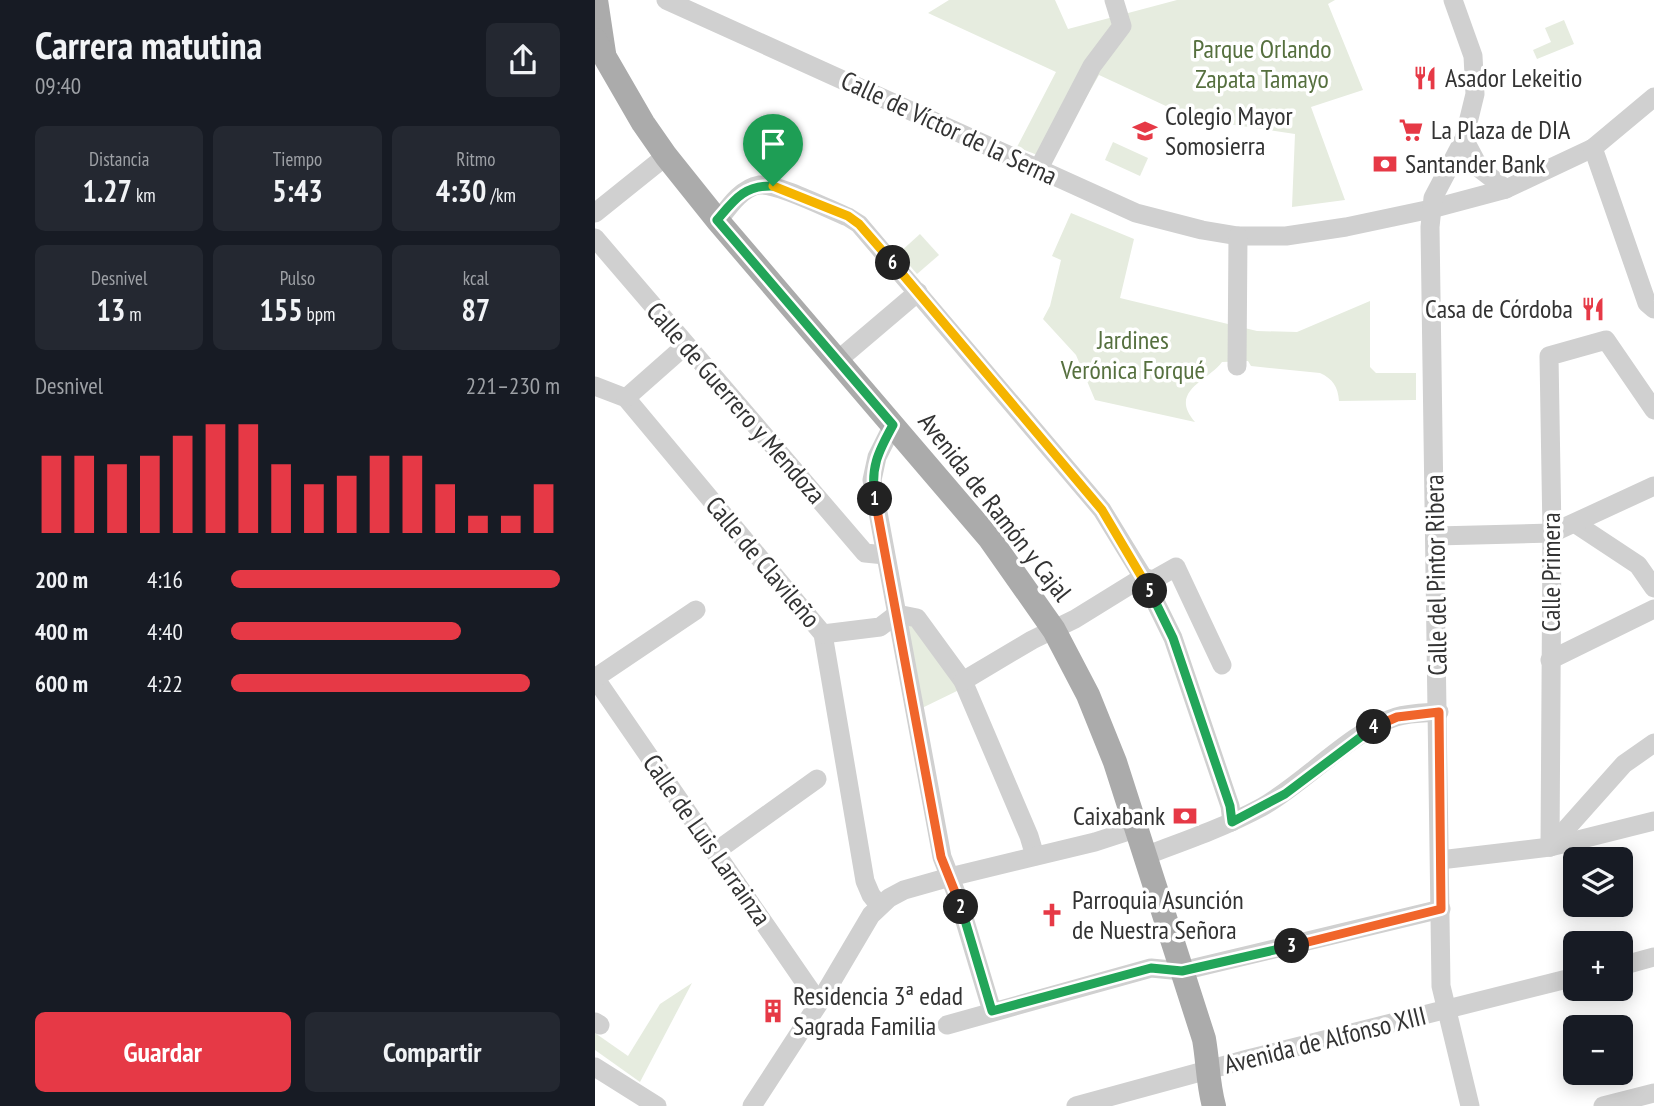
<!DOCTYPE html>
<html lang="es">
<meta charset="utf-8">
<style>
:root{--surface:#171b24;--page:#242831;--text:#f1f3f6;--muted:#9ea1a6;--accent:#e63946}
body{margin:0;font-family:"PT Sans Narrow",sans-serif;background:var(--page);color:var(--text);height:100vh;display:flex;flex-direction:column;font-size:26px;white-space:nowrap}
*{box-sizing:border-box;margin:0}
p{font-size:23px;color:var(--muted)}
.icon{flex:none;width:38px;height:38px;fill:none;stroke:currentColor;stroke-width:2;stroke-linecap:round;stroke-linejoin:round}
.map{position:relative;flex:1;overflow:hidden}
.drawer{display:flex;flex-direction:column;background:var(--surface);width:595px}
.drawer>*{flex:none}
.tools{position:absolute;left:968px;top:847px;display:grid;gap:14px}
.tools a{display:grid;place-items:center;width:70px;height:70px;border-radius:10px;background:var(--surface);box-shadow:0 4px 18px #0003;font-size:35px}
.pin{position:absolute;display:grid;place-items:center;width:60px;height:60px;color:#fff;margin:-72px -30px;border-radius:50% 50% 50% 0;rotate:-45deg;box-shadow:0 0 7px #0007}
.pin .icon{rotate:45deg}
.km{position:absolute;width:35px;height:35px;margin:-18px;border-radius:50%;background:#222;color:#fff;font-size:19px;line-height:35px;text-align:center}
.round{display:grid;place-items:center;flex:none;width:74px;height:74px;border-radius:10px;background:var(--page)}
.head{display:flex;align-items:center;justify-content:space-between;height:119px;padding:0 35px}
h1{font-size:38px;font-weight:800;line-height:52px}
.stats{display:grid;grid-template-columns:repeat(3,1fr);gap:10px;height:119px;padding:7px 35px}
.stats div{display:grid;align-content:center;border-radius:10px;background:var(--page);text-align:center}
.stats b{font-size:30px;font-weight:800}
.stats small{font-size:19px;font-weight:400}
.stats p{font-size:19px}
.chart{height:196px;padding:14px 35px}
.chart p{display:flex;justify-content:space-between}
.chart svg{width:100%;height:126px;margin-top:7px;stroke:var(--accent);stroke-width:6}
.cta{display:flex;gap:14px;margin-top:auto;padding:14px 35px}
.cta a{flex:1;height:80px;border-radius:10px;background:var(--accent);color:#fff;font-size:28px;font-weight:800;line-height:80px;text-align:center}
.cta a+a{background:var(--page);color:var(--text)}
ul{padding:0 35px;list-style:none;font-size:23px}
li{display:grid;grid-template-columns:112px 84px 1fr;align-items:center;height:52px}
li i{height:18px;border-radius:9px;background:var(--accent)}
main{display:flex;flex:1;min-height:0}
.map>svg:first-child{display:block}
</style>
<main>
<section class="drawer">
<div class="head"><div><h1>Carrera matutina</h1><p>09:40</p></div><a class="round"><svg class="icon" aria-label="share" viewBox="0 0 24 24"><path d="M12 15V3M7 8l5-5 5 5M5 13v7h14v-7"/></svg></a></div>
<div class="stats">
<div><p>Distancia</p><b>1.27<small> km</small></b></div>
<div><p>Tiempo</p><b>5:43</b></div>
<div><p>Ritmo</p><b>4:30<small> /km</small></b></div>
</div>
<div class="stats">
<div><p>Desnivel</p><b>13<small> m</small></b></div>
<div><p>Pulso</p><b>155<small> bpm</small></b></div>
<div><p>kcal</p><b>87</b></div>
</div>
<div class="chart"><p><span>Desnivel</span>221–230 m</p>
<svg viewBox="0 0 160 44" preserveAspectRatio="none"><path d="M5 44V17M15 44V17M25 44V20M35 44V17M45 44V10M55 44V6M65 44V6M75 44V20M85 44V27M95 44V24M105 44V17M115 44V17M125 44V27M135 44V38M145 44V38M155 44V27"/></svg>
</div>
<ul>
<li><b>200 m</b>4:16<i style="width:100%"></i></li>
<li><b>400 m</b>4:40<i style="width:70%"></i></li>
<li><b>600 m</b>4:22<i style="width:91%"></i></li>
</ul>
<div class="cta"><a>Guardar</a><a>Compartir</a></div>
</section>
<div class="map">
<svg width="1059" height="1106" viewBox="0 0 1059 1106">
<rect width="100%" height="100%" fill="#fff"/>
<g fill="#e6ecdf">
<polygon points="354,0 460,0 473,29 582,0 740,0 733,4 768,90 716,107 750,200 697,207 700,134 599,119 504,75 455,160 422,147 461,72 333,13"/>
<polygon points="969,20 979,44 942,59 938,50 956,42 950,28"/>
<polygon points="518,142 553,158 545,176 510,160"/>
<path d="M476,213l63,26 -14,59 137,33 40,1 73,-31v66l6,6h40v27l-77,1c-1,-14 -6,-22 -19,-28l-69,-7 -3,-5 -26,1c-14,19 -54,29 -27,60l-100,-22 -19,-45 -33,-36 7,-13 11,-46 -9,-4z"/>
<polygon points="325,234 344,255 322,274 304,253"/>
<polygon points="321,625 364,690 327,708 312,626"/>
<polygon points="97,983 45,1082 0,1050 0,1033 33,1056 65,1004"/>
</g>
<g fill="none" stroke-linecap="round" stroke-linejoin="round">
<g stroke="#d0d0d0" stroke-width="19">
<polyline points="71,0 541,213 607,230 643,236 691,236 751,227 836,209 911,189 998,148 1059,97"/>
<polyline points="858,0 878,56 880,94 869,139 838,198 835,227 846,986 875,1106"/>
<polyline points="869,139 885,169 911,189"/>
<polyline points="998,148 1052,303 1059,309"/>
<polyline points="444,168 497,66 527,26 519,0"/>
<polyline points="0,213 71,156"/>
<path d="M123,221c10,-13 23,-33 41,-36 19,-2 69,24 89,32l11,7 243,286 41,67 30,61 57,168 2,16"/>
<polyline points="0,238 270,553 290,555"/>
<polyline points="243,360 323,292"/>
<polyline points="642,366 643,236"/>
<polyline points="0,386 31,398 228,634 270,881 276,895 284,905"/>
<polyline points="31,398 91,345"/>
<polyline points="298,425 282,457 277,480 347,857 363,898 397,1011"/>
<polyline points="981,524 1043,565 1059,588"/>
<polyline points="841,536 957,533 1059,486"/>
<polyline points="302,614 322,618 368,681 434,836 440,856"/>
<polyline points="228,634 285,627 302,614"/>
<polyline points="955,660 1059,609"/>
<polyline points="0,678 224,1003"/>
<polyline points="0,678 101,610"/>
<polyline points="368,681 437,640 480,619 548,577 558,580 581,567 627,665"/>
<polyline points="955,847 957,533 954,356 1011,340 1059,410"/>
<polyline points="955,847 1029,764 1059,743"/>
<polyline points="120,852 222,779"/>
<path d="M552,855c38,-14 78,-28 115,-48 43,-24 89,-76 134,-90 13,-4 28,-4 43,-5"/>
<polyline points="845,860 955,847 1059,821"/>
<polyline points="1026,966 1059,957"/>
<polyline points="0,1022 5,1025"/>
<polyline points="352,1025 556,968 587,971 846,909"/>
<polyline points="0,1067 62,1106"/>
<polyline points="157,1106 224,1003 276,915 294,898 309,890 355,877 500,842 543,828"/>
<polyline points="481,1106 653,1059 980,977"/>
<polyline points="1008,1106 1059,1093"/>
</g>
<g stroke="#ababab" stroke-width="24">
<polyline points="1,0 9,53"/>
<path d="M0,40l48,83 23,33 52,65 272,318 64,91 34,65 27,67 89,277c4,23 4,46 10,67"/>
</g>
</g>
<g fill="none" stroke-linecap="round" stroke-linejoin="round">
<g stroke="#fff" stroke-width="14">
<path id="split-1" d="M178,186c-29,-1 -39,14 -56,34l176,205c-15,27 -23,43 -18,74"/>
</g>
<g stroke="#fff" stroke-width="14">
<polyline id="split-2" points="280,499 346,857 366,907"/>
</g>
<g stroke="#fff" stroke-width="14">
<polyline id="split-3" points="366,907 397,1011 556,968 587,971 697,946"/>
</g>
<g stroke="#fff" stroke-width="14">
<polyline id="split-4" points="697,946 846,909 844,712 802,717 779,727"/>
</g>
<g stroke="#fff" stroke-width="14">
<polyline id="split-5" points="555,591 578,638 635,806 637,822 690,794 779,727"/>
</g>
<g stroke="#fff" stroke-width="14">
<polyline id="split-6" points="298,263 507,510 555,591"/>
</g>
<g stroke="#fff" stroke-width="14">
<polyline id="split-7" points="178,186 253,216 264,224 298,263"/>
</g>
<use href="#split-1" stroke="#22a559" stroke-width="9"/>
<use href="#split-2" stroke="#f0652b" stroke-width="9"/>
<use href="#split-3" stroke="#22a559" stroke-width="9"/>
<use href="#split-4" stroke="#f0652b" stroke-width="9"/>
<use href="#split-5" stroke="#22a559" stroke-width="9"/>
<use href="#split-6" stroke="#f5b400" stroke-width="9"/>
<use href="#split-7" stroke="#f5b400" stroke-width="9"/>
</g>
<defs>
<g id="restaurant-bare" transform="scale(1.89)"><path d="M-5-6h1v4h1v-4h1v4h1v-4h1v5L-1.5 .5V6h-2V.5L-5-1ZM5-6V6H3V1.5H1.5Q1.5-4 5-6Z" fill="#e63946" stroke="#fff" stroke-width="2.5" paint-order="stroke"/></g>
<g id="supermarket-bare" transform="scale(1.89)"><path d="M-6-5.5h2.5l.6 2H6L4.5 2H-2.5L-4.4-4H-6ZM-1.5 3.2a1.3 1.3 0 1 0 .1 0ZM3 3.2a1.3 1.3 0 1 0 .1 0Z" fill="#e63946" stroke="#fff" stroke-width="2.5" paint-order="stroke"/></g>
<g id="university-bare" transform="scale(1.89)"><path d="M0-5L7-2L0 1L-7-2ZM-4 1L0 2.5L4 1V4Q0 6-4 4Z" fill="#e63946" stroke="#fff" stroke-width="2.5" paint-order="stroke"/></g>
<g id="bank-bare" transform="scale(1.89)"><path d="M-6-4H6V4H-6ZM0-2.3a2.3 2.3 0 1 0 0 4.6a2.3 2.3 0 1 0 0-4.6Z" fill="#e63946" stroke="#fff" stroke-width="2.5" paint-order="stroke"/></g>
<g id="church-bare" transform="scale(1.89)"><path d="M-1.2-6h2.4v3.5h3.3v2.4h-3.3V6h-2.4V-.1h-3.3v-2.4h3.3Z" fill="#e63946" stroke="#fff" stroke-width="2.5" paint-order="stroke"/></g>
<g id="building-bare" transform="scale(1.89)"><path d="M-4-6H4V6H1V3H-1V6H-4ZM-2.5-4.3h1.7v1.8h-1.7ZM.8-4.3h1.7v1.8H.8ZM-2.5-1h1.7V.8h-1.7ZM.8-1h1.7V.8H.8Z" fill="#e63946" stroke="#fff" stroke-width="2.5" paint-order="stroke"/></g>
</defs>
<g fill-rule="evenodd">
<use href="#restaurant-bare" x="830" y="78"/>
<use href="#supermarket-bare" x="816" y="130"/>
<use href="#university-bare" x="550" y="131"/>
<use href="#bank-bare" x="790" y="164"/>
<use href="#restaurant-bare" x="998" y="309"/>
<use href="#bank-bare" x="590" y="816"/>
<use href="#church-bare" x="457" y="915"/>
<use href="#building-bare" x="178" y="1011"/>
</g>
<g text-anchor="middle" stroke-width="7" stroke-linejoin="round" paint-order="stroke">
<g font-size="26" fill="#56703f" stroke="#fff">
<text x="667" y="58">Parque Orlando<tspan x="667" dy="30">Zapata Tamayo</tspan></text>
<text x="538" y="349">Jardines<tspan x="538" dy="30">Verónica Forqué</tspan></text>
</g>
<g font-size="26" fill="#333" stroke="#fff" text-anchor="start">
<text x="850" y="87">Asador Lekeitio</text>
<text x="570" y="125">Colegio Mayor<tspan x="570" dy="30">Somosierra</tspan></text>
<text x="836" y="139">La Plaza de DIA</text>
<text x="810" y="173">Santander Bank</text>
<text x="978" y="318" text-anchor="end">Casa de Córdoba</text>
<text x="570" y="825" text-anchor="end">Caixabank</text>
<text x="477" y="909">Parroquia Asunción<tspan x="477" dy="30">de Nuestra Señora</tspan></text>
<text x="198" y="1005">Residencia 3ª edad<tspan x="198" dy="30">Sagrada Familia</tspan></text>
</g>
<g font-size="26" fill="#333" stroke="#fff">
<text transform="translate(354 128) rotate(25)" y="9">Calle de Víctor de la Serna</text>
<text transform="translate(141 403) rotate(49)" y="9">Calle de Guerrero y Mendoza</text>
<text transform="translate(400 507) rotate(52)" y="9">Avenida de Ramón y Cajal</text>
<text transform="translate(168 562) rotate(50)" y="9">Calle de Clavileño</text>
<text transform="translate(956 572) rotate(-90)" y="9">Calle Primera</text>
<text transform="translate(841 575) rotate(-91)" y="9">Calle del Pintor Ribera</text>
<text transform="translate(112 840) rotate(55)" y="9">Calle de Luis Larrainza</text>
<text transform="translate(730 1040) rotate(-14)" y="9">Avenida de Alfonso XIII</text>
</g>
</g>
</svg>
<div class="tools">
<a><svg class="icon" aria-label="layers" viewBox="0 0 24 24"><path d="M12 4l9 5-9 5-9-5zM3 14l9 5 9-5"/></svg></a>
<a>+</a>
<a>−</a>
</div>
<div class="pin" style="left:178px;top:186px;background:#1e9e55"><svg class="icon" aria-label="arrive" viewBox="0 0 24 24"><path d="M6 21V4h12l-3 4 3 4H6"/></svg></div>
<b class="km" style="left:280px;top:499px">1</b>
<b class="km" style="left:366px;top:907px">2</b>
<b class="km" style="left:697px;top:946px">3</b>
<b class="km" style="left:779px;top:727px">4</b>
<b class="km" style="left:555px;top:591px">5</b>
<b class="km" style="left:298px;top:263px">6</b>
</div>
</main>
